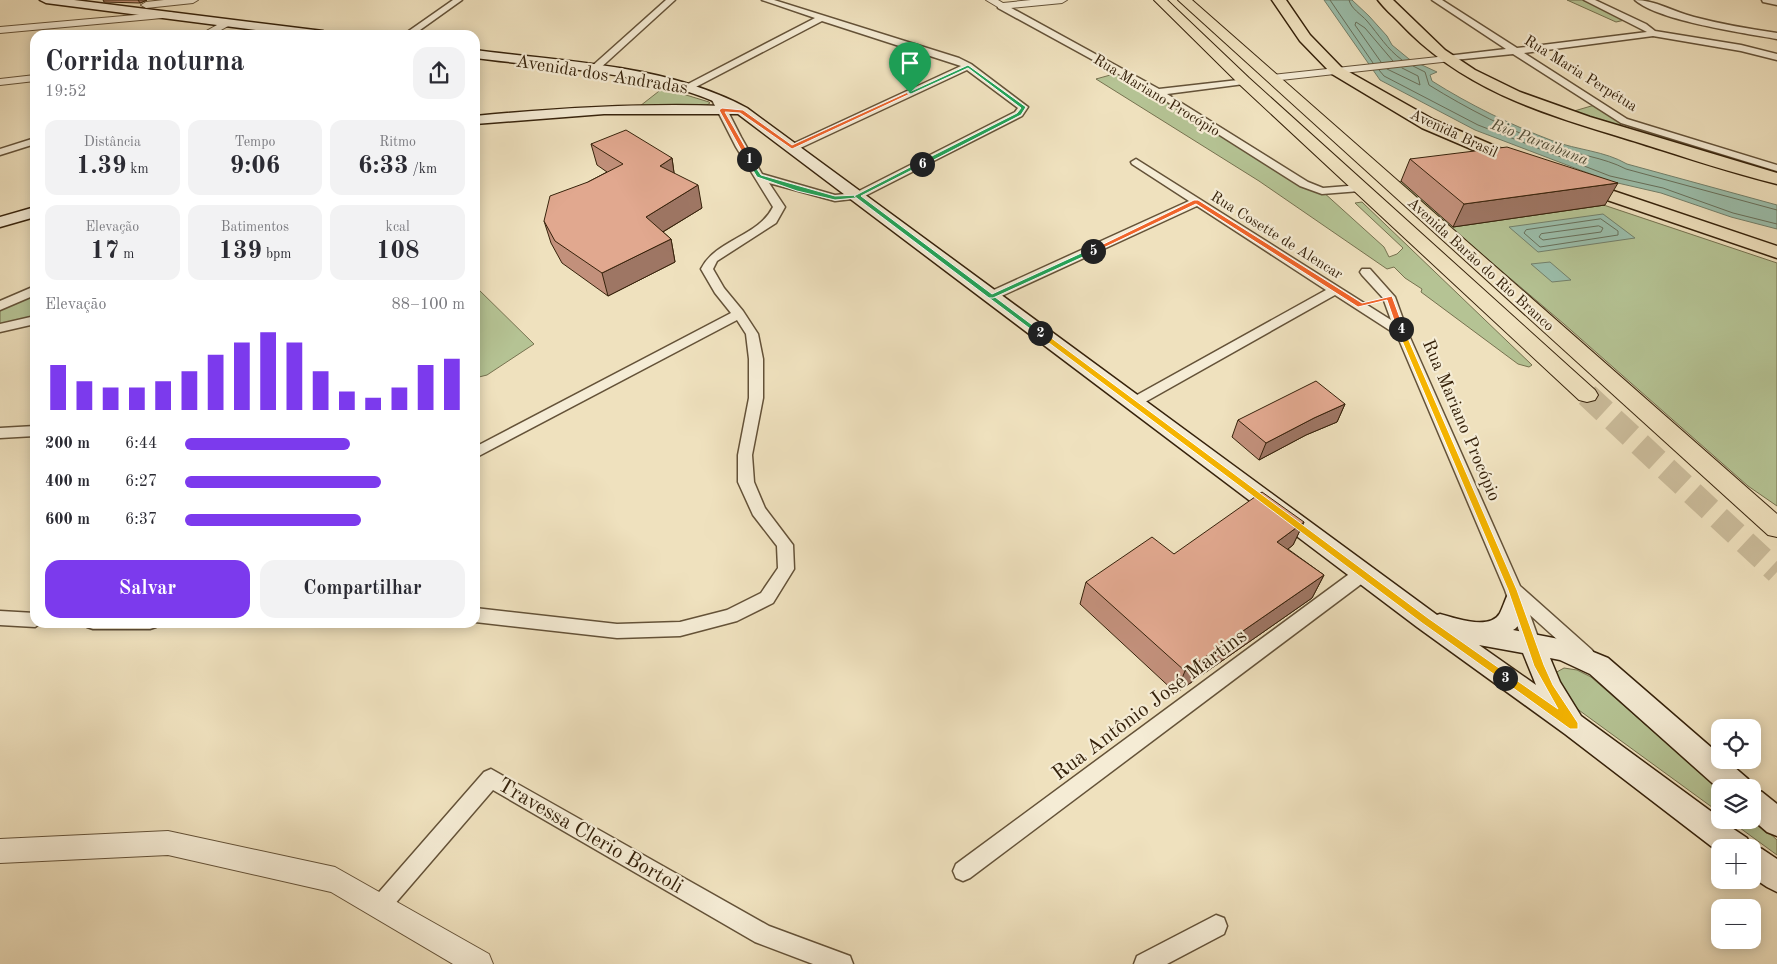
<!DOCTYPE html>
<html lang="pt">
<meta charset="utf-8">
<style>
:root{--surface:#fff;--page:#f2f2f3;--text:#2b2b33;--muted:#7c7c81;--accent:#7c3aed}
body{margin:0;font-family:"Old Standard TT",serif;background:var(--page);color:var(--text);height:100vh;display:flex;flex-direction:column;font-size:19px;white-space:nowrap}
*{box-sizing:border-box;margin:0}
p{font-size:16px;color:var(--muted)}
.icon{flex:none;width:28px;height:28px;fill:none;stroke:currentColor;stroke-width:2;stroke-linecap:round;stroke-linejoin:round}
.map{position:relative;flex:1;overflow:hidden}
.side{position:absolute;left:30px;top:30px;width:450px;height:598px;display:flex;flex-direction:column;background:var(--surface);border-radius:15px;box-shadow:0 2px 12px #0003}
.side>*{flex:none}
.controls{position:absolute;left:1711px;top:719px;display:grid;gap:10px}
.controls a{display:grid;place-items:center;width:50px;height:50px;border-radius:10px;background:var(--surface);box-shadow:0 2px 12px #0003;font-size:25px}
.pin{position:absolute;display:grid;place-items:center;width:42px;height:42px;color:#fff;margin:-51px -21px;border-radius:50% 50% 50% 0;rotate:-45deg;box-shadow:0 0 5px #0007}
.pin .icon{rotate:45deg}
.km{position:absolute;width:25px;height:25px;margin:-12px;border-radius:50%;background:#222;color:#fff;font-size:14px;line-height:25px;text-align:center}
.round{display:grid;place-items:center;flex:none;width:52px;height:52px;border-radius:15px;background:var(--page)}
.overview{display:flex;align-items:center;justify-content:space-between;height:85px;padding:0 15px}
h1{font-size:28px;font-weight:700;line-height:38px}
.stats{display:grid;grid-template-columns:repeat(3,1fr);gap:8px;height:85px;padding:5px 15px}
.stats div{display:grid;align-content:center;border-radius:12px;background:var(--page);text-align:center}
.stats b{font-size:25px;font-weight:700}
.stats small{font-size:14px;font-weight:400}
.stats p{font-size:14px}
.chart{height:140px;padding:10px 15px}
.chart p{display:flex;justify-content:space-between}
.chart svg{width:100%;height:90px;margin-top:5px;stroke:var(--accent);stroke-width:6}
.primary-button{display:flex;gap:10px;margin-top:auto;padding:10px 15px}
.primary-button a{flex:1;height:58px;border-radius:15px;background:var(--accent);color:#fff;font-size:20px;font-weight:700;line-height:58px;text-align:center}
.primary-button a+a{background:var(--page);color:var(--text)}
ul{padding:0 15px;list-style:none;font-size:16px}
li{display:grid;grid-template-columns:80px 60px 1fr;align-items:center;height:38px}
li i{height:12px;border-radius:6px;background:var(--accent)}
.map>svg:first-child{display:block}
</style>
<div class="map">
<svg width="1777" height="964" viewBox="0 0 1777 964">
<rect width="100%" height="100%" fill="#efe1be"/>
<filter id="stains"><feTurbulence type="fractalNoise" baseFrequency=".004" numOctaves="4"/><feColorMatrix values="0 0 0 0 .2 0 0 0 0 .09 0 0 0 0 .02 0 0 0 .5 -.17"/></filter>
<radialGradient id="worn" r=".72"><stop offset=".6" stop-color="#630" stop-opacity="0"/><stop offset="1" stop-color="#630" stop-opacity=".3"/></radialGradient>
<g fill="#b5c394" stroke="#767250">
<polygon points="1567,0 1583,0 1625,20 1616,22"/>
<polygon points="1121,72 1322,191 1384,247 1389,257 1397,254 1403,248 1355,203 1362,202 1532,365 1529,367 1518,364 1421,292 1422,289 1405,278 1394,267 1387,269 1259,181 1096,79"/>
<polygon points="663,88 709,102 710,103 705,106 640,106"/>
<polygon points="1598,104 1624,121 1619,126 1564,114"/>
<polygon points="1637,130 1649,130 1777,168 1777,179 1634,132"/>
<polygon points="1496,169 1777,263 1777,506 1748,486 1564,324 1397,182"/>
<polygon points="475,286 534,344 487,375 475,378"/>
<polygon points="35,293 35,318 0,325 0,309"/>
<polygon points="1564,668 1577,670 1591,677 1720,790 1720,813 1565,700 1555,673"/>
<polygon points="1753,818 1777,840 1777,855 1729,820 1752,820"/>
</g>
<g fill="#9bbeab" stroke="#73806b">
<path d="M1324,0h28l17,16 18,20 5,9 17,14 28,13 -7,3 2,6c38,24 79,44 121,60 24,9 52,10 74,23l150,41v24l-46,-12 -70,-24 -52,-12 -134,-51 -95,-50z"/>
<polygon points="1603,214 1635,238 1538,252 1509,227"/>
<polygon points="1550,262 1571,280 1552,282 1531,264"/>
</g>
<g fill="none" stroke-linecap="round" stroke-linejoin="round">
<g stroke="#68705b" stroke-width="1">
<polyline points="1330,0 1373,63"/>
<path d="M1349,0c2,9 12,14 18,21 12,14 20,28 35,39"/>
<polyline points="1381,62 1355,25 1356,22 1365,28 1393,61"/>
<path d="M1413,66l12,6 4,13c39,24 81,46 124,61 24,9 50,11 73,23l151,41"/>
<polyline points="1387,69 1420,85 1418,76 1402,68"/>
<polyline points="1379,70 1384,76 1478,125 1610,176 1663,188 1733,213 1777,224"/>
<polygon points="1601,219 1618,231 1618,235 1540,247 1524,233 1526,230"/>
<polygon points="1599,226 1603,228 1601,232 1543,240 1539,237 1541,234"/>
</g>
<polyline stroke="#cabb9a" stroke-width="24" stroke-dasharray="24 12" stroke-linecap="butt" points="1587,395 1777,572"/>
<g stroke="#645238" stroke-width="3">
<g id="minor">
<polygon points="453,0 462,0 413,35 403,35"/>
<polygon points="666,0 675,0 597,71 591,71 591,67"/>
<path d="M762,0h12l185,58 12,6 57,43 -6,9 -161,82 -26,3 -66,-18 16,24 -9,16 -59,38 -4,8 11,19 19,23 15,23 5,25v39l-11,57 2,27 11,26 28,37 1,24 -21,34 -36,18 -57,15 -63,2 -142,-16v-14l142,16 63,-2 47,-12 34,-17 17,-25 -1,-22 -24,-31 -15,-33v-27l11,-57v-39l-3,-25 -9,-14 -262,138v-11l256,-134 -16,-20 -14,-24c15,-30 57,-32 72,-62l-37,-60 -25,-49 2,-2 3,-1 5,3 20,39 21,37 73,21 20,-2 160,-81 3,-4 -51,-38 -171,80h-8l-1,-2 1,-2 173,-80 -139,-45 -130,68h-6v-4l129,-67z"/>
<polygon points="1432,0 1442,0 1517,48 1647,32 1584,0 1595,0 1646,24 1655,31 1741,45 1777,54 1777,60 1741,51 1653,36 1524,53 1627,119 1777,165 1777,171 1621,123 1513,54 1444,61 1443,59 1447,56 1506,49"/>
<path d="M1635,0c20,0 39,12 59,17 27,7 55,12 83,16v6c-33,-6 -118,-18 -142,-39z"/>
<polygon points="1762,0 1777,0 1777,5 1763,2"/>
<polygon points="998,4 1004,4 1159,89 1247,79 1249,81 1244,84 1167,94 1308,182 1323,188 1360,185 1365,188 1360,191 1322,194 1300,186 1155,94 998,8"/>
<polygon points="35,138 35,144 0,155 0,149"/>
<polygon points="1136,159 1391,320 1383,298 1362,275 1360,272 1362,269 1370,269 1395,297 1408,333 1520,586 1592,650 1595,655 1592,660 1586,662 1580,660 1530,615 1540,643 1537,648 1531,650 1525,648 1505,590 1397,335 1335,295 1138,406 1128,406 1126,403 1128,400 1326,290 1197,206 995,299 987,299 985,296 987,293 1189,201 1132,164 1131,162"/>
<polygon points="35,286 35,295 0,310 0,301"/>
<polygon points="35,316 35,324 0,332 0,324"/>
<polygon points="35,426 35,436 0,438 0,428"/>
<polygon points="1362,568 1368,569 1370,574 1368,579 970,878 963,881 956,878 953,871 956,864 1356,569"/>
<polygon points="0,611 35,613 35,622 42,622 35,627 0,625"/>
<polygon points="85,622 158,622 156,627 150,629 93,629 87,627"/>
<polygon points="491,769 769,926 850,956 853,964 813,964 755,942 493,790 387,913 380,917 373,913 369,906 373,899 484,772"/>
<polygon points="1216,915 1224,918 1227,926 1224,934 1167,964 1134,964 1137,956"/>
</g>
</g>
<g stroke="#645238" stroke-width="2">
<g id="tertiary">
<polygon points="164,0 198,0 193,3 146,8 141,5 146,2"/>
<polygon points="986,0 998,0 1003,3 1031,0 1067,0 1062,3 1001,9"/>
<polygon points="169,12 173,13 174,15 173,17 0,33 0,27"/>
<polygon points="226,20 231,23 230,25 212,35 199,35"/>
<polygon points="1447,56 1451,57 1453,59 1451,61 1272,81 1266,78 1272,75"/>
<polygon points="35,75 35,81 0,85 0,79"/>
<polygon points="168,831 335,867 489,954 493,964 453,964 331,892 168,855 0,863 0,839"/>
</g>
</g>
<g stroke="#36220b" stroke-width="3">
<g id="secondary">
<polygon points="40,0 74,0 323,31 329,35 294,35 46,3"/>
<path d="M475,50c90,12 190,14 272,58l690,507 3,-1c15,4 50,17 60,-1 3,-6 5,-13 8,-19l8,-3 8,3 4,7c-3,10 -6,24 -15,29l51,10 44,18 112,97v5h6l22,19 3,9h-31v2l-130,-116 -30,-14 -10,-2 10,24 21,34 139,102v2l27,18 3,7 12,4 15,10v33l-10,-5 -15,-10v-29h-32v5l-155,-119 -148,-107 -679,-513h-134l-129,10v-8c83,-8 165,-13 249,-10 -69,-34 -173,-38 -249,-48zM1479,645l44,8 13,32z"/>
<polygon points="35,207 35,217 0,227 0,217"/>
<polygon points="1752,788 1762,792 1777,804 1777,836 1767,832 1752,819"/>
</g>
</g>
<g stroke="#36220b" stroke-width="2">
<g id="primary">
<polygon points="1154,0 1167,0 1249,78 1595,390 1598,395 1595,400 1587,402 1579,400 1239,84"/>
<polygon points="1178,0 1192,0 1777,514 1777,537 1768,535"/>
</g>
</g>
<g stroke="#36220b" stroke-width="3">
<g id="trunk">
<polygon points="1272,0 1286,0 1310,35 1342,68 1434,120 1523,158 1526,162 1523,166 1517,167 1511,166 1422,128 1332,74 1300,41"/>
<path d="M1378,0h15l52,50 30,20 45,22 70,25 187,56v11c-45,-11 -90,-26 -134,-40 -91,-28 -177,-50 -244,-122 -7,-7 -15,-14 -21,-22z"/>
<polygon points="1578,179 1777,246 1777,258 1572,188 1569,184 1572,180"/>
</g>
</g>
<use href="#minor" fill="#f5ecd5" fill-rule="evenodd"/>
<use href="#tertiary" fill="#f5ecd5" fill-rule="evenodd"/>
<use href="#secondary" fill="#f5ecd5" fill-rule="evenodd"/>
<use href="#primary" fill="#efe1be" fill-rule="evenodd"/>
<use href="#trunk" fill="#efe1be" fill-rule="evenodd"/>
</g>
<g fill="#c2907b" stroke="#36220b">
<polygon points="103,0 147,0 140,3 104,2"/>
<polygon points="591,144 672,158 674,173 702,208 663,232 671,239 675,262 608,296 562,263 551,243 544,221 588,182 607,172 597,165"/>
<polygon points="1410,159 1605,205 1453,227 1401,181"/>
<polygon points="1345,404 1337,422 1306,435 1259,460 1232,437 1238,420"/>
<polygon points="1304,522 1293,545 1288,549 1324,575 1312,598 1176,693 1080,604 1086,582 1174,554"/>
</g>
<g fill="#9e7664" stroke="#36220b">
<polygon points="138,0 147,0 140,3"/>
<polygon points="672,158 675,180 660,166"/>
<polygon points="1618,183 1605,205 1453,227 1464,204"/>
<polygon points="698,185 702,208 651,239 646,217"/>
<polygon points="671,239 675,262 608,296 602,273"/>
<polygon points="1345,404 1337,422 1306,435 1259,460 1266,443 1314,418"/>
<polygon points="1304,522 1293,545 1267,565 1277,542"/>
<polygon points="1324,575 1312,598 1176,693 1185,671"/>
</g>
<g fill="#e1a88f" stroke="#36220b">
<polygon points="626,130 672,158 660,166 698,185 646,217 671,239 602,273 555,241 544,221 550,196 588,182 623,164 591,144"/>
<polygon points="1507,147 1618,183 1464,204 1410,159"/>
<polygon points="1316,381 1345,404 1314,418 1266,443 1238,420"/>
<polygon points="1262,492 1304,522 1277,542 1324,575 1185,671 1086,582 1152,537 1174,554"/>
</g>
<polygon fill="#f0652b" stroke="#fff" points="908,92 912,93 792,149 740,113 725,112 752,159 749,160 746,159 719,110 722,108 743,110 792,145"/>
<polygon fill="#22a559" stroke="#fff" points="749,157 761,175 835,196 859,195 1043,333 1037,334 856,198 835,200 797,191 757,177 746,159"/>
<polygon fill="#f5b400" stroke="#fff" points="1037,331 1042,331 1428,618 1509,675 1509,680 1502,680 1422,623 1037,334"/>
<polygon fill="#f5b400" stroke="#fff" points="1398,327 1404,329 1517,590 1544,665 1553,685 1578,723 1578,729 1570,729 1502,680 1501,678 1505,673 1509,675 1558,709 1534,666 1508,590 1397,329"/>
<polygon fill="#f0652b" stroke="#fff" points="1194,200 1198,200 1362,303 1392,296 1404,329 1401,331 1397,329 1387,300 1358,307 1196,204 1095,252 1089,251"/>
<polygon fill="#22a559" stroke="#fff" points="920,162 924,164 861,196 992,294 1090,249 1096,251 993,298 989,298 854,196"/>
<polygon fill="#22a559" stroke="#fff" points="968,65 1026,107 1021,115 924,165 920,165 920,162 1017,113 1021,108 968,68 911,94 907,93"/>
<g text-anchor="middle" stroke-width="4.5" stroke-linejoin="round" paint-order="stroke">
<g font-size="15" fill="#36220b" stroke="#f5ecd5">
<text transform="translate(1581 73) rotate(32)" y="5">Rua Maria Perpétua</text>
<text transform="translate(1157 95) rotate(31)" y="5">Rua Mariano Procópio</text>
<text transform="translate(1454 133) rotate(25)" y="5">Avenida Brasil</text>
<text transform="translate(1277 235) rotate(32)" y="5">Rua Cosette de Alencar</text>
<text transform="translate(1481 264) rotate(42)" y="5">Avenida Barão do Rio Branco</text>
</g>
<g font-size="16" font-style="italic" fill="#54513b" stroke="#f5ecd5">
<text transform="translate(1540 141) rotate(21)" y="6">Rio Paraibuna</text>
</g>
<g font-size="18" fill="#36220b" stroke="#f5ecd5">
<text transform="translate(602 74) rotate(9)" y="6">Avenida dos Andradas</text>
<text transform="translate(1462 420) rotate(67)" y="6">Rua Mariano Procópio</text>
</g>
<g font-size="21" fill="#36220b" stroke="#f5ecd5">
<text transform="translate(1149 704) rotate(-37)" y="7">Rua Antônio José Martins</text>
<text transform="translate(591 835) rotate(30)" y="7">Travessa Clerio Bortoli</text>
</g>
</g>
<rect width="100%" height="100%" filter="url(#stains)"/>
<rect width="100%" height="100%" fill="url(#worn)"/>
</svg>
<div class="controls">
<a><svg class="icon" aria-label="locate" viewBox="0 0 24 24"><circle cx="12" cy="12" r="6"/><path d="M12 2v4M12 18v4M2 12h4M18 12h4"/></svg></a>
<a><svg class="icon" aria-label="layers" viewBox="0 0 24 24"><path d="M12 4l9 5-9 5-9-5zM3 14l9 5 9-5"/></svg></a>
<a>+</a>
<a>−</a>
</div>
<div class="pin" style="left:910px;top:93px;background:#1e9e55"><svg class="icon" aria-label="arrive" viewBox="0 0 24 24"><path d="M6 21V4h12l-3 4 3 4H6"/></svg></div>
<b class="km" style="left:749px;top:159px">1</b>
<b class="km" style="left:1040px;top:333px">2</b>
<b class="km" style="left:1505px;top:678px">3</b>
<b class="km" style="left:1401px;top:329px">4</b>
<b class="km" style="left:1093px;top:251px">5</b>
<b class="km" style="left:922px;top:164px">6</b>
<section class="side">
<div class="overview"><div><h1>Corrida noturna</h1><p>19:52</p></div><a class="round"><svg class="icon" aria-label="share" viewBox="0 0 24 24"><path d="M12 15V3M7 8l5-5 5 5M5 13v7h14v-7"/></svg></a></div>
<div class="stats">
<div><p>Distância</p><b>1.39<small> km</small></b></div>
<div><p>Tempo</p><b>9:06</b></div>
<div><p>Ritmo</p><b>6:33<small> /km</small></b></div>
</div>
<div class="stats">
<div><p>Elevação</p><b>17<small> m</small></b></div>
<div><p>Batimentos</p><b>139<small> bpm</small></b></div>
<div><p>kcal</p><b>108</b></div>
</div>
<div class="chart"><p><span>Elevação</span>88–100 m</p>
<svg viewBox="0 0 160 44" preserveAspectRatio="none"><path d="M5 44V22M15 44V30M25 44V33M35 44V33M45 44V30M55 44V25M65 44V17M75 44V11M85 44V6M95 44V11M105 44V25M115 44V35M125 44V38M135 44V33M145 44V22M155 44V19"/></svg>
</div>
<ul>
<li><b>200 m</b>6:44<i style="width:59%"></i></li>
<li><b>400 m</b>6:27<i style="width:70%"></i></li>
<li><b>600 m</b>6:37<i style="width:63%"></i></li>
</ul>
<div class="primary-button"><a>Salvar</a><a>Compartilhar</a></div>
</section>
</div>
